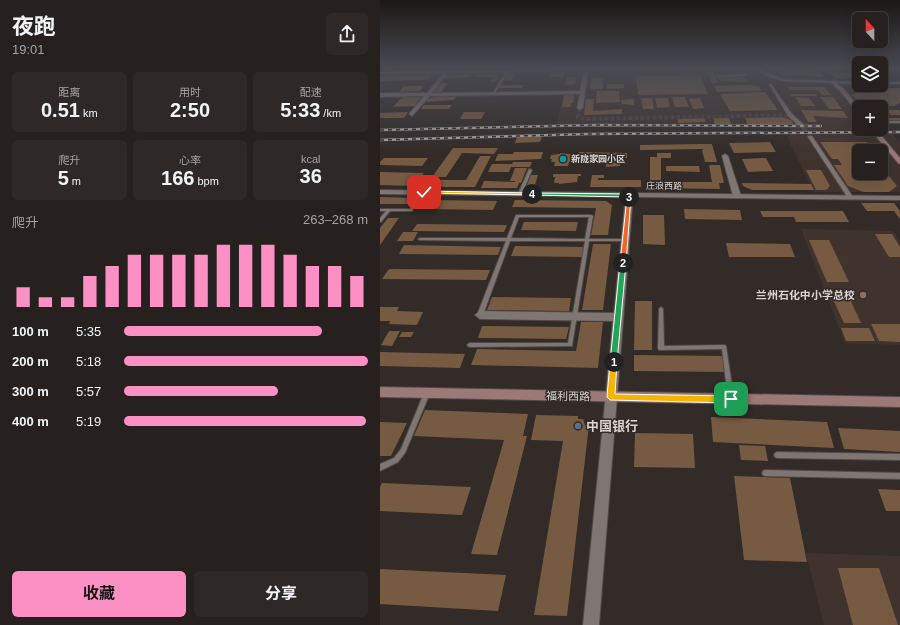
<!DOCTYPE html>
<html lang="zh">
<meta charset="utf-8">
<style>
:root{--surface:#26201e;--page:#2e2827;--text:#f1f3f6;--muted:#a4a3a4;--line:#423e3c;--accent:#fc8fc3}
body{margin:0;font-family:Arial,"Noto Sans SC",sans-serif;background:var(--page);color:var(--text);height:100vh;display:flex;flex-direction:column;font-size:15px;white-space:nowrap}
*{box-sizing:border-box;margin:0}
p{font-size:13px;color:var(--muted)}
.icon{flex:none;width:22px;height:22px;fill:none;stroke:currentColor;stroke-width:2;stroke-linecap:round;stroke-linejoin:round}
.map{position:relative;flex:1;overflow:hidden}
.details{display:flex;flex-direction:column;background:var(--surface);width:380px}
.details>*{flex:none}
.needle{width:26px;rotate:339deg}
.fabs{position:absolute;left:472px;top:12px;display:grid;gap:8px}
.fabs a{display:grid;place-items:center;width:36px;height:36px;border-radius:6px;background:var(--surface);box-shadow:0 4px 16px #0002,0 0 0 1px var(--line);font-size:20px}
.pin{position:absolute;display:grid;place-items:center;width:34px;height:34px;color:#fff;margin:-17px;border-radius:8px;box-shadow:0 2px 6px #0006}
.km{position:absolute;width:20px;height:20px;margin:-10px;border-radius:50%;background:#222;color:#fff;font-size:11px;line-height:20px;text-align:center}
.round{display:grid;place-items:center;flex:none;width:42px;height:42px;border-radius:6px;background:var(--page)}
.head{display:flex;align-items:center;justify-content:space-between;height:68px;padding:0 12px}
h1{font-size:22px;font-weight:700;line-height:30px}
.stats{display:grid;grid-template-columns:repeat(3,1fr);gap:6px;height:68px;padding:4px 12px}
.stats div{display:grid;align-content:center;border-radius:6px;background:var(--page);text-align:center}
.stats b{font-size:20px;font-weight:700}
.stats small{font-size:11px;font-weight:400}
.stats p{font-size:11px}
.chart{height:112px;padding:8px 12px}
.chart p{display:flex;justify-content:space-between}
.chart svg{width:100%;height:72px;margin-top:4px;stroke:var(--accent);stroke-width:6}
.primary-button{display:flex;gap:8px;margin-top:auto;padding:8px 12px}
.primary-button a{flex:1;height:46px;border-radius:6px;background:var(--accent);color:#111;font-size:16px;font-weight:700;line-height:46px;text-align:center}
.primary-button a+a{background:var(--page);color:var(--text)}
ul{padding:0 12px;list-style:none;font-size:13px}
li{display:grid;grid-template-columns:64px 48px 1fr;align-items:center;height:30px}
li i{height:10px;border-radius:5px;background:var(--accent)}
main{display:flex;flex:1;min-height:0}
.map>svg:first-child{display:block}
</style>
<main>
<section class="details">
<div class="head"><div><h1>夜跑</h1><p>19:01</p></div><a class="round"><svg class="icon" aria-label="share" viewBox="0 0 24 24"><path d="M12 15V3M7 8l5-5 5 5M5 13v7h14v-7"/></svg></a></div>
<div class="stats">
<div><p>距离</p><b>0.51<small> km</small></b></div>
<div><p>用时</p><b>2:50</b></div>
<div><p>配速</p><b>5:33<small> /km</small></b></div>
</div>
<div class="stats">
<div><p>爬升</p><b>5<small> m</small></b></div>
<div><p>心率</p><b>166<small> bpm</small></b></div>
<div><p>kcal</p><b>36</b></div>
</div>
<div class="chart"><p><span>爬升</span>263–268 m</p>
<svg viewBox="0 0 160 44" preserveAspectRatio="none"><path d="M5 44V32M15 44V38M25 44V38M35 44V25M45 44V19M55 44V12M65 44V12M75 44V12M85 44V12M95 44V6M105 44V6M115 44V6M125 44V12M135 44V19M145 44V19M155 44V25"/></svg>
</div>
<ul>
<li><b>100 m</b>5:35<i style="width:81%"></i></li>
<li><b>200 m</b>5:18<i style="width:100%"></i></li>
<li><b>300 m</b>5:57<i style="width:63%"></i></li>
<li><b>400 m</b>5:19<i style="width:99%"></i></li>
</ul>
<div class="primary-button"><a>收藏</a><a>分享</a></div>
</section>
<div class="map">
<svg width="520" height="625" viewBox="0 0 520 625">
<rect width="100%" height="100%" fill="#322b28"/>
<g fill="#40332e" fill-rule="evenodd">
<path d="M258,67h175l14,13 21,3 21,24h-10v22h22v-8l19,22v49h-86l-26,-53 3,-13h-235l12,-54 70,-2zM479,151h22v22h-22z"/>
<polygon points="421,229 513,231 520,241 520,345 465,343"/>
<polygon points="426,553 520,556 520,625 444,625"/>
</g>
<g fill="#765b42">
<polygon points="395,67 436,67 444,77 403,75 400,74"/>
<polygon points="501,67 520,67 520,71 505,71"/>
<polygon points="325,69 355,69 356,71 332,71 338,83 332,83"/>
<polygon points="171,72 184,72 183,77 169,77"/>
<polygon points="128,73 137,73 131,81 124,81"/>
<polygon points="450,73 479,73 479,78 455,78"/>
<polygon points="92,74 90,77 63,79 66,75"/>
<polygon points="97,74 118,74 117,77 119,77 116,81 110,82 113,77 95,77"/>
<polygon points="52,75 48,80 0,81 0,76"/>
<polygon points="320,75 328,94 258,95 256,76"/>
<polygon points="353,76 364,76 368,82 340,81 338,78"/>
<polygon points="187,77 196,77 195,84 185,85"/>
<polygon points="211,78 223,78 223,89 210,89"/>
<polygon points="59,83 68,83 61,92 52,92"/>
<polygon points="227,84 244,84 244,88 227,89"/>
<polygon points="121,85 144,85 142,88 119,88"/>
<polygon points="367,85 379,86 382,91 337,92 334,86"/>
<polygon points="24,86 44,86 39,91 19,92"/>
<polygon points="408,87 444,87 451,95 442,95 438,90 410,90"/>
<polygon points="487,88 520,88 520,103 514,106 484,107 478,104 478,101 471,94 475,94"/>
<polygon points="217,91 239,91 240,102 216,103"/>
<polygon points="185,92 195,92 193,103 191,103 190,107 182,107"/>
<polygon points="385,92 398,110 350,111 340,94"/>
<polygon points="410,94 436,94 437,96 411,96"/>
<polygon points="42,96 35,106 13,107 22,97"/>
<polygon points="56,96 77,96 74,100 45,102 48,99"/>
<polygon points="292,97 305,97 309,107 295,107"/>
<polygon points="415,97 429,98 435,106 421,106"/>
<polygon points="440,97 453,97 462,109 449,109"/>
<polygon points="261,98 272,98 274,109 263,109"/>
<polygon points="275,98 288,98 290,107 277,108"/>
<polygon points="320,98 324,108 313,109 309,99"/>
<polygon points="206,99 214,99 213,111 242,109 242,114 204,115"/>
<polygon points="254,99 254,105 242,104 241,100"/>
<polygon points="44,105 72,105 69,109 41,109"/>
<polygon points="421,110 463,111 468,118 433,116 437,122 428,122"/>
<polygon points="506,110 520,110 520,115 511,115"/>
<polygon points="28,112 24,118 0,118 0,113"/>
<polygon points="84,112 105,112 101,119 80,119"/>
<polygon points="402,117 411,120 414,124 368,125 365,118"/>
<polygon points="324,118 326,122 298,123 298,119"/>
<polygon points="333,118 349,118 351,124 335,124"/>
<polygon points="503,118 520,118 520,121 505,121"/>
<polygon points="162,136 160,142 135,143 137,137"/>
<polygon points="390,142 396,152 354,153 349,143"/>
<polygon points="440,142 487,142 495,151 479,151 479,173 501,173 501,166 517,186 509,192 483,192 468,186 454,165 462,165 458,159 452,159"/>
<polygon points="319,144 332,144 337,162 325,162 322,150 324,149 260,150 260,145"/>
<polygon points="73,148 118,148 114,154 82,153 66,177 52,177"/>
<polygon points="134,152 163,152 161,159 115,161 118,154 133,154"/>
<polygon points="199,152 247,153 247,158 244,158 244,162 240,162 240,166 226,167 226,162 222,162 222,158 201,160 201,158 195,158 194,162 189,162 188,166 174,166 175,162 171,162 172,159 170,159 171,155 180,154 180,153 198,155"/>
<polygon points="277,153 291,153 291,158 281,158 281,180 270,180 270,157 277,157"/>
<polygon points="100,156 111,156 95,187 46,187 51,180 86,180"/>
<polygon points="4,158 48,158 42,166 0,165 0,162"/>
<polygon points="386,158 393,171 368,172 362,159"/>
<polygon points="133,162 152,162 150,167 131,167 129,172 108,172 112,164 132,164"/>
<polygon points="329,165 340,165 344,183 339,183 340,189 274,188 274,182 332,182"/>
<polygon points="286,166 319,166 320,172 286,171"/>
<polygon points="135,168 147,168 141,183 139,183 137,188 101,188 104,181 135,182 135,181 130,181"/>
<polygon points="426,170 441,170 450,186 446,190 436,190"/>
<polygon points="0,172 44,173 34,186 0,185"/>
<polygon points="173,174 201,174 201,176 198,176 197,182 179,184 179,183 174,183 175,177 173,177"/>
<polygon points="151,175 158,175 155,185 147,185"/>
<polygon points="212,175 224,175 224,178 218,178 218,180 261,180 261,187 210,187"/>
<polygon points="362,183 431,184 434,190 372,190 363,186"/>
<polygon points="0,197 35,198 30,204 0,204"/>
<polygon points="50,200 117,201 113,210 45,209"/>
<polygon points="135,200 226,201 232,205 228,235 211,235 216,208 132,207"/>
<polygon points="481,203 514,203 520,211 520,219 514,211 487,211"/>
<polygon points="304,209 360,210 362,220 305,219"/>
<polygon points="380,211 463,211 469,222 416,222 414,217 383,217"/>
<polygon points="263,215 284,215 285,245 263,244"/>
<polygon points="8,218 19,218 0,245 0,228"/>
<polygon points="144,222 198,222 196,231 141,230"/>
<polygon points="37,224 127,225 124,232 32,231"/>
<polygon points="23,232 38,232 33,241 17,241"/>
<polygon points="495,234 512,234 520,247 520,257 509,257"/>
<polygon points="429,240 449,240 469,282 447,282"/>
<polygon points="346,243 410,244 415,257 349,257"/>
<polygon points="213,244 231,244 223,310 202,310"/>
<polygon points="24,245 121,247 118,255 19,254"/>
<polygon points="135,246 204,247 202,257 131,256"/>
<polygon points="9,269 110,270 106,280 2,279"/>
<polygon points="112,297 191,298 189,311 107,310"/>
<polygon points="452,297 469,297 481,323 464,323"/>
<polygon points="255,301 272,301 272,350 254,350"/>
<polygon points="0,307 19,307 17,311 43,312 37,325 9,324 10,321 0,321"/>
<polygon points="201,322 223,322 218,368 91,365 97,349 196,351"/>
<polygon points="491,324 520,324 520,342 499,341"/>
<polygon points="102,326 189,327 186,339 98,338"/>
<polygon points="461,328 489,328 495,341 466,341"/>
<polygon points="9,331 20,331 12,346 1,345"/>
<polygon points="22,332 34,332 31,337 19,337"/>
<polygon points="0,352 85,354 80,368 0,366"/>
<polygon points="254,355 343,356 345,372 254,371"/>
<polygon points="45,410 148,414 143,436 147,436 117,555 91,554 124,440 34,436"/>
<polygon points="156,415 198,416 198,419 203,419 205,425 209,425 187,616 154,615 183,441 151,440"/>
<polygon points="331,417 447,422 454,448 333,442"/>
<polygon points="0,422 27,423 11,456 0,456"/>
<polygon points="458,428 520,431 520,452 464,449"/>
<polygon points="255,433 313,434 315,468 254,467"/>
<polygon points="359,445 385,446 388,461 361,460"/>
<polygon points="354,476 410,478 427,562 364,560"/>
<polygon points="2,483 91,487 82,515 0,511 0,487"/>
<polygon points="498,489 520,490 520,511 506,511"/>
<polygon points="458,568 499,568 518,625 473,625"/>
<polygon points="0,569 126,575 118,611 0,604"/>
</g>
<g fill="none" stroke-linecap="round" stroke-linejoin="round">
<g stroke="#4b4442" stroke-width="4" stroke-dasharray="4 2" stroke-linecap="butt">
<polyline points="200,108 198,117 204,119 410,115"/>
<polyline points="421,125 424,129"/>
</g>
<polyline stroke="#4b4442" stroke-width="5.5" stroke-dasharray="5.5 2.5" stroke-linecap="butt" points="423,128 430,137"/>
<g stroke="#4f4947" stroke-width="2">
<g id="service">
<polygon points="127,71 128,70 129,71 114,94 112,94"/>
<polygon points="501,74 509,82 509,84 507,84 501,76"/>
<rect x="501" y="121" width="19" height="2"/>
<polygon points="149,169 152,170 142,194 141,195 139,195 138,194"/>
<polygon points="43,191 46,192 32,211 10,211 1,222 0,222 0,218 6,211 0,211 0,209 30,209"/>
<path d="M136,215h75l2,1 -4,23h36l2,1 -2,1h-36l-17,105 -102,1 -2,-1 -1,-1 1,-1 2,-1h98l17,-102h-75l-27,74 -3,2 -3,-2 29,-74 -86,-1 -2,-1 2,-1h87zM139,217h70l-4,22 -74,-1z"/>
<polygon points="281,307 283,309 284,346 344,345 346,346 354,399 353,401 351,402 349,401 348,399 342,349 281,350 279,350 278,348 279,309"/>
<polygon points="47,390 49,391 50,393 25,453 18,462 0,471 0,464 14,458 21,449 44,393 45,391"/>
<polygon points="397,452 520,454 520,460 397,458 395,457 394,455 395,453"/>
<polygon points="385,470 520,473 520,479 385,476 383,475 382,473 383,471"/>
</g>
</g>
<g stroke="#4f4947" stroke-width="2">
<g id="pedestrian">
<polygon points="366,74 367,76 337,77 335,76"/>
<polygon points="389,84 391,84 412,114 423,124 423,126 419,126 408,116"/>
<polygon points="428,136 432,136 473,197 472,198 468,198 428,137"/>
</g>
</g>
<g stroke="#4f4947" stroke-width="2">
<g id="minor">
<polygon points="69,67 73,67 52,93 200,91 204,70 208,69 203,108 200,110 197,108 200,94 50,96 32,116 29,114 44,96 0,97 0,93 47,93"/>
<polygon points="345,154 348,156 361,196 360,198 354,198 353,196 342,156"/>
<polygon points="246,193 252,193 253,195 219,625 203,625 233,321 100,319 95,315 100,311 234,313"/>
</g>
</g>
<g stroke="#4f4947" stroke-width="2">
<g id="tertiary">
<polygon points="298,67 378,67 376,68 0,74 0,72"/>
<polygon points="452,81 479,82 479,84 450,83"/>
<rect x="501" y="82" width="19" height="2"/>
<polygon points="0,190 520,196 520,200 0,194"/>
</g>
</g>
<g stroke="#4f4947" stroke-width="2">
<g id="secondary">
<polygon points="374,67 379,67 390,74 403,79 454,81 464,89 479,108 479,114 460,91 451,83 403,81 386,76"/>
<polygon points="490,129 496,129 520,158 520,164 518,163"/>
<polygon points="0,387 520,397 520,407 0,397"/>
</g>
</g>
<use href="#service" fill="#7f7674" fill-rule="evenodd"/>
<use href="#pedestrian" fill="#7f7674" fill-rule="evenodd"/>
<use href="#minor" fill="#7f7674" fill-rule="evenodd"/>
<use href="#tertiary" fill="#7f7674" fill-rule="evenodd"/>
<use href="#secondary" fill="#9c7877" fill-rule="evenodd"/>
<g stroke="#aea8a6" stroke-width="2.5">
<g id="rail">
<polyline points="0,130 216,125 441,126"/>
<polyline points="0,140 209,134 520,132"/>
</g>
</g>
<use href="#rail" stroke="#322b28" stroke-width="1.5" stroke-dasharray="4" stroke-linecap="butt"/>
<g stroke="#898381" stroke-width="1" stroke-dasharray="1.5 1.5" stroke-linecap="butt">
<polyline points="466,78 471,83"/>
<polyline points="436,80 439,83"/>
<polyline points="455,88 463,88"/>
</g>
</g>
<linearGradient id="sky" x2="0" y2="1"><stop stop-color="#1c1816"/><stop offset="0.44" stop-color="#494a53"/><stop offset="1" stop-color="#494a53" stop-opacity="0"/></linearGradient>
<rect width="520" height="154" fill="url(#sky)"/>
<polygon fill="#f5b400" stroke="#fff" points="234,359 237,362 235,394 351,396 355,399 351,403 230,400 227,397 230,362"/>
<polygon fill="#22a559" stroke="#fff" points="243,261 246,263 237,362 234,365 230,362 240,263"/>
<polygon fill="#f0652b" stroke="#fff" points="249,196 251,197 246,263 243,265 240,263 247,197"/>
<polygon fill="#22a559" stroke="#fff" points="150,193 249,194 252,196 249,199 247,197 152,195"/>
<polygon fill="#f5b400" stroke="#fff" points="44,191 152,193 154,194 152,195 43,193"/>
<circle fill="#0f9aa8" stroke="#322b28" stroke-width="1.5" cx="183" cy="159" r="4"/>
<circle fill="#8d6e63" stroke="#322b28" stroke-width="1.5" cx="483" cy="295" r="4"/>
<circle fill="#5c6f8a" stroke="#322b28" stroke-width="1.5" cx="198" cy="426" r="4"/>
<g text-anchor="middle" stroke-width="3" stroke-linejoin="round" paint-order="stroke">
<g font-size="9" font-weight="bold" fill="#d9d4d2" stroke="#322b28" text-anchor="start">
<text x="191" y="162">新陇家园小区</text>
</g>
<g font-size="9" fill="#d9d4d2" stroke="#322b28">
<text x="284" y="189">庄浪西路</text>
</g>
<g font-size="11" font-weight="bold" fill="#d9d4d2" stroke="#322b28" text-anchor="end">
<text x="475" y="299">兰州石化中小学总校</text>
</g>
<g font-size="11" fill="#d9d4d2" stroke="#322b28">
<text transform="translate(188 396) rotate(1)" y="4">福利西路</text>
</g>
<g font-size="13" font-weight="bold" fill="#d9d4d2" stroke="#322b28" text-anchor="start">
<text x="206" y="431">中国银行</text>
</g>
</g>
</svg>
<div class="fabs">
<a><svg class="needle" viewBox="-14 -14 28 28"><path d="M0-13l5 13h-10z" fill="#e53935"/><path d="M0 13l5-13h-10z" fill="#a4a3a4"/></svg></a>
<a><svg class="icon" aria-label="layers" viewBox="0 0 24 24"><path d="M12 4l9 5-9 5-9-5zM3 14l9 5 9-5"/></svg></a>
<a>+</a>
<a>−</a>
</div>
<div class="pin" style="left:351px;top:399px;background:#1e9e55"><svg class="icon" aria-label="arrive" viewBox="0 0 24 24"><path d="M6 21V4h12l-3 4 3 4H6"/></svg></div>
<div class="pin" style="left:44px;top:192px;background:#d93025"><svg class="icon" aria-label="check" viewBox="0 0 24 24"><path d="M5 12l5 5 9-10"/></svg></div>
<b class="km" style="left:234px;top:362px">1</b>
<b class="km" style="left:243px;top:263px">2</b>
<b class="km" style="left:249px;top:197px">3</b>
<b class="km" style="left:152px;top:194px">4</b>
</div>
</main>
